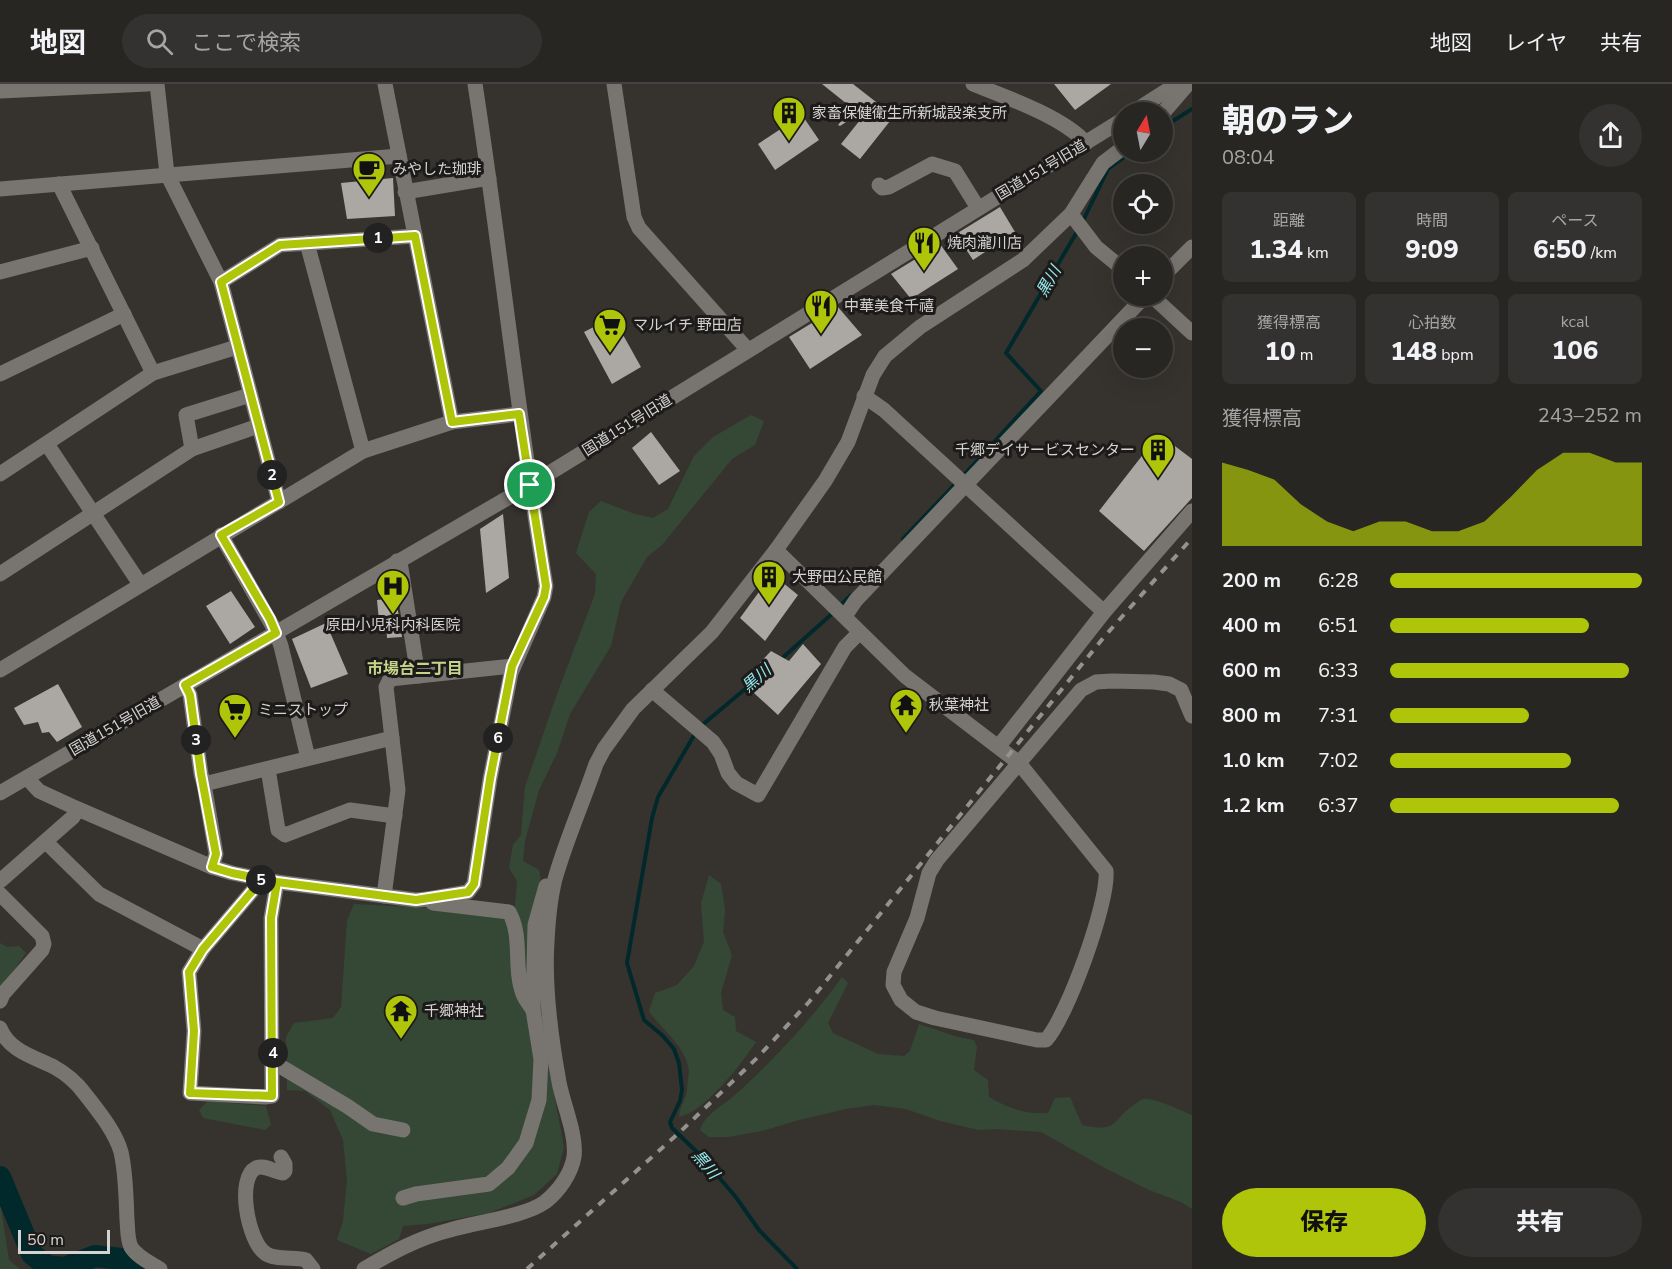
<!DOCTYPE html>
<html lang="ja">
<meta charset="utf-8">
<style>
:root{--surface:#282623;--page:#343230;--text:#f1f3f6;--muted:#a5a5a6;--line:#444341;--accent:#aec509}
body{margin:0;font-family:"Nunito Sans","Noto Sans JP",sans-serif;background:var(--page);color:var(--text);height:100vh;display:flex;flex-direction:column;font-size:22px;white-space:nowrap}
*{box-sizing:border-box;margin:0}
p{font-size:20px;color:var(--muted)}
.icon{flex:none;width:33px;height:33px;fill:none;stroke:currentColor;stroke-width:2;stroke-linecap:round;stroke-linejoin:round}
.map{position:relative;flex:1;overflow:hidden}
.details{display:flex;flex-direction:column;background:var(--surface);width:480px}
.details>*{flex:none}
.needle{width:39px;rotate:10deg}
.fabs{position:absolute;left:1113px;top:18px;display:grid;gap:12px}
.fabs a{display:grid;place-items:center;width:60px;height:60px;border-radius:50%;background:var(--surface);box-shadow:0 6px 24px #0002,0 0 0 2px var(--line);font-size:30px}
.scale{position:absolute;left:18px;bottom:15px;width:92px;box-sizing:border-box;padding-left:6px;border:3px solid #d5d3d1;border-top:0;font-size:16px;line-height:21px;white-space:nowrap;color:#d5d3d1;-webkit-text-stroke:4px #1c1b19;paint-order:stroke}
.pin{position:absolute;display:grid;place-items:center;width:51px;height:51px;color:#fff;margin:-26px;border:3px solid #fff;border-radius:50%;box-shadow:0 2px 6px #0007}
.km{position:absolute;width:30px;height:30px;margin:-15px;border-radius:50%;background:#222;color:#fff;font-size:16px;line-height:30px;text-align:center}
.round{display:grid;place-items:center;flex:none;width:63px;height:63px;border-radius:32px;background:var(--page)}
.headline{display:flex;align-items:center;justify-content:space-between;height:102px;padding:0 30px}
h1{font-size:33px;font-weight:800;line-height:45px}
.figures{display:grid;grid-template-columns:repeat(3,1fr);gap:9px;height:102px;padding:6px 30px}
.figures div{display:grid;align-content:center;border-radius:9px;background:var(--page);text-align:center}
.figures b{font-size:26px;font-weight:800}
.figures small{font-size:16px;font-weight:400}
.figures p{font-size:16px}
.chart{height:168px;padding:12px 30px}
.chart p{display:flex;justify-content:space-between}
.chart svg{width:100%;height:108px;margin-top:6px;fill:var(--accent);opacity:.7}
.button{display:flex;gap:12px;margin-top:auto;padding:12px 30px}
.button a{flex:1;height:69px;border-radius:36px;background:var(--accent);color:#111;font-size:24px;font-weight:800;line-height:69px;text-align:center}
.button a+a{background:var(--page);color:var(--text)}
ul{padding:0 30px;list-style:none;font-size:20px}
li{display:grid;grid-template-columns:96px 72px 1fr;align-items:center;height:45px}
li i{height:15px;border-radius:8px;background:var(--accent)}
header{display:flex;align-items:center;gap:36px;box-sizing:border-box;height:84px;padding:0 30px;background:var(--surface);border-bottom:2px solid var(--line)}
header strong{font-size:28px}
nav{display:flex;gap:33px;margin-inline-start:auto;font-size:21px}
.search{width:420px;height:54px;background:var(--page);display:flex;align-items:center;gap:15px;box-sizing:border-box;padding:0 21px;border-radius:33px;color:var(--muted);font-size:22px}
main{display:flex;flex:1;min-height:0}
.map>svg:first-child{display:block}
</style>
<header>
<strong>地図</strong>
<div class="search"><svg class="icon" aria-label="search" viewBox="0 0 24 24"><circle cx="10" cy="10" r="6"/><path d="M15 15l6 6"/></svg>ここで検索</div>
<nav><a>地図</a><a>レイヤ</a><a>共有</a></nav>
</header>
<main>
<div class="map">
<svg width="1192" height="1185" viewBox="0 0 1192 1185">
<rect width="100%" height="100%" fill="#36332f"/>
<g fill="#354835">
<polygon points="751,331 764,337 755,361 732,375 662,461 647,473 621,518 611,562 570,630 557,669 539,706 525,757 523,777 539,786 541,798 553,1004 564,1063 557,1090 534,1111 489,1129 428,1140 403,1142 399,1155 371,1170 337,1156 343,1137 347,1096 343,1056 330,1026 305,1007 287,1006 286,953 294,939 333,934 341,923 347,837 354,820 432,824 452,829 504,832 515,822 517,797 509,784 513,761 521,751 525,703 557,610 595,510 596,490 576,469 589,428 601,417 635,430 653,434 668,425 694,372 713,353"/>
<path d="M709,791l12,9 4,25 -2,23 9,23 -11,38 2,17 12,7 1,14 20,11c-15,22 -51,70 -77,75 0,-10 7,-17 8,-27 0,-8 3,-17 1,-24 -5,-22 -27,-37 -39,-55l6,-18 22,-8 17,-19 10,-24 -3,-39z"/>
<polygon points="0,859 7,863 19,862 26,869 0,906"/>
<path d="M842,893l6,6 -20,40 5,10 45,21 26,2 6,-5 9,-27 39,13 16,3 3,7 -3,23 14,10 1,17c18,11 38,18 59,16l7,-15 15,-1 12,28c38,8 28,-4 53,-21 0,0 7,-5 8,-5 11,-2 38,12 49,16v94l-11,-7 -32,-12 -44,-22 -64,-36 -45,-3 -17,1 -39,-9 -34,-12 -32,-4 -28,4 -47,11 -37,11 -34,6h-19l-9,-7c5,-16 23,-24 35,-35 40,-36 76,-75 107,-118z"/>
<polygon points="208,1017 266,1022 271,1041 265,1046 203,1034 199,1026"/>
<polygon points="0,1118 9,1176 20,1185 0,1185"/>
</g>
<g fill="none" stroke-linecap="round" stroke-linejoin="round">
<g stroke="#01292b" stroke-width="4">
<polyline points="1162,44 1192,25"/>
<polyline points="1082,139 1108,85 1131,68"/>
<polyline points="963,392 1041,307 1006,269 1078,146"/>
<polyline points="903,455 958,397"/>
<polyline points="839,523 851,511"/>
<polyline points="779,577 834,528"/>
<polyline points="701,642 750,601"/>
<polyline points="696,648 658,713 652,734 627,879 644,936 663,952 674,965 679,979 682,1006 680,1017 670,1038 672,1044 698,1069 735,1112 759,1146 797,1185"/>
</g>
<polyline stroke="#01292b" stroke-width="22" points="0,1093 32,1170 47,1182 64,1184 95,1172 122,1175 142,1185"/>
</g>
<g fill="#aba8a3">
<polygon points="822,0 853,0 894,32 860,75 841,60 872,21 840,42 838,41 852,24"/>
<polygon points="1054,0 1111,0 1075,26"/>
<polygon points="802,31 819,56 775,86 758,60"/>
<polygon points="393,94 395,132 347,135 341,99"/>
<polygon points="1000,123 1015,148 973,176 956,150"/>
<polygon points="940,160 958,185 911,215 891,190"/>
<polygon points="838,223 862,251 810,285 789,253"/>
<polygon points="613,233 641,283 612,300 584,248"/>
<polygon points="651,348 680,387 659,401 632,364"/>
<polygon points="1159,350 1192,375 1192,414 1144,467 1099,427"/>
<polygon points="503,430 509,494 486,509 480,445"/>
<polygon points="772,490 798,511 765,557 740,534"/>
<polygon points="231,507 255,543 230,560 206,522"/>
<polygon points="396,514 402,553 387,554 386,536 379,537 377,516"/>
<polygon points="326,539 348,590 311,604 292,555"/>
<polygon points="803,560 821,580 778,631 742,598 771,567 789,577"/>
<polygon points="58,600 82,643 57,658 49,648 42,649 38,638 24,641 14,624"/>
</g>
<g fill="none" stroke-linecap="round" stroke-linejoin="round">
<g stroke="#787571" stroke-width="15">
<polyline points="157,0 167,90 221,198 279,418"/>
<polyline points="385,0 452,338"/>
<polyline points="614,0 634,133 639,144 748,266"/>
<path d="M973,0c33,13 90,33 113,59"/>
<polyline points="0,7 148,0"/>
<polyline points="1133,28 1177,0"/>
<polyline points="1162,30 1188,0"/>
<polyline points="59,100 153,289"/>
<polyline points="879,101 882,104 889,103 932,80 955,87 978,124"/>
<polyline points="0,105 399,72"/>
<polyline points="405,108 489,94"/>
<polyline points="1071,130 1096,163 1124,186"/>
<polyline points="307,159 363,367"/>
<polyline points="0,188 92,164"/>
<polyline points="1162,193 1192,163"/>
<polyline points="221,198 280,161 415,152"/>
<polyline points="1152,212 1192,249"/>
<polyline points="0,290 124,230"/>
<polyline points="864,312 884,326 1104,528"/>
<polyline points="47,360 140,500"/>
<polyline points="192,365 186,331 250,311"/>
<polyline points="0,390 153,289 237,263"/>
<polyline points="221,451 276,548 281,562 308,674"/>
<polyline points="776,466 905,592 1019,679 1081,606 1096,598 1112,597 1154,598 1169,600 1181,606 1192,632"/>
<polyline points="397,477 401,484 418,592"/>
<polyline points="0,490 192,365 258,342"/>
<polyline points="845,532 856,516 1145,212"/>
<polyline points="0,586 363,367 452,338 519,330"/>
<polyline points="185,601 190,611 201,690 204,700"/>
<polyline points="652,606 713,658 721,670 728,689 736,699 758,711 845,563 859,549"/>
<polyline points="999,662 1104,528 1192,427"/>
<path d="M1019,679l87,108c3,31 -39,146 -60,169h-9l-102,-22 -19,-6 -15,-12 -8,-15 1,-13 23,-54 12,-45 8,-13z"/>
<polyline points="268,685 278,746 285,751 350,726 395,732"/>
<polyline points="27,694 39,707 78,725"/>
<polyline points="0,709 530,401 1124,35"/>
<polyline points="46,758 99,810 203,865"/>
<polyline points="212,783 216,770 204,700 392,654"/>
<polyline points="0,797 73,733 78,725 212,783 232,789 277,798 271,834 272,1012 265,1013 190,1009 194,947 189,888 203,865 254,805 258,795"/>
<path d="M277,798l139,18 12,-1 5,4 76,9c14,24 4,56 14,82 2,6 7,11 10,16l2,-85 11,-39"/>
<polyline points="0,810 42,852 44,860 42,866 3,910 0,917"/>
<polyline points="384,812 398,706 386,603 390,595 512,582"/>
<path d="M428,815l40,-7 6,-8 16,-105 21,-106 33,-76 2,-11c-28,-167 -45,-335 -71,-502"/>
<path d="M0,944c9,23 34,29 54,39 11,6 23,16 31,27 13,17 30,37 36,58 5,22 5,46 6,68 1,9 0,19 4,27 6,10 20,16 29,22"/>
<polyline points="273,978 347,1022 373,1040 403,1046"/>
<path d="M281,1073l4,7v7l-2,2c-9,-1 -19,-9 -27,-5 -20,10 -8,73 9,85 8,7 30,4 41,7l7,9"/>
<polyline points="403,1114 416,1110 489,1100 508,1084 526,1059 539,1016 541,975 533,926"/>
<path d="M364,1185c27,-16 54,-31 86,-39 26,-8 74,-13 95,-28 14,-11 26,-28 29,-45 3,-22 -11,-53 -15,-75 -8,-44 -15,-96 -12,-140 1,-21 3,-43 8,-63 11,-39 28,-77 41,-115l8,-15 29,-40 79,-77 64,-82 49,-69 23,-39 25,-67 12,-19 35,-29 103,-67 48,-46 32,-51 21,-16"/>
</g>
<polyline stroke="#94928f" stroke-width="4" stroke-dasharray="8 8" stroke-linecap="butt" points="527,1185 681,1047 757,974 809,918 1104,553 1192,454"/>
</g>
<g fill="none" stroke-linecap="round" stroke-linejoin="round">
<g stroke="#fff" stroke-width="12">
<polyline id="route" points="530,401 519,330 452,338 415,152 280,161 221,198 279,418 221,451 270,535 276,549 185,601 190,611 201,690 216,770 212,783 232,789 277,798 271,834 272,1012 190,1009 194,947 189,888 203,865 254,805 258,795 277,798 416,816 468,808 474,800 490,695 512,582 544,513 546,502 530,401"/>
</g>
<use href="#route" stroke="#aec509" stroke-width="8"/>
</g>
<defs>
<g id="building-pin" transform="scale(1.725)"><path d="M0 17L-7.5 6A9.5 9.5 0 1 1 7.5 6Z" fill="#aec509" stroke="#1c1b19"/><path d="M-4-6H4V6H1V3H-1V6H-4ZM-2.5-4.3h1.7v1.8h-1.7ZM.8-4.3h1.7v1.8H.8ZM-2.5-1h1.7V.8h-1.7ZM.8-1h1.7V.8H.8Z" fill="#111"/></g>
<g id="cafe-pin" transform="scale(1.725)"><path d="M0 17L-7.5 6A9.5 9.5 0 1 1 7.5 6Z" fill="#aec509" stroke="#1c1b19"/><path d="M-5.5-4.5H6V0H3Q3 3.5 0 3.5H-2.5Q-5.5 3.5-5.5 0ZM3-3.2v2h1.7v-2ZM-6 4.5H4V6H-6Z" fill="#111"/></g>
<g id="restaurant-pin" transform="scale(1.725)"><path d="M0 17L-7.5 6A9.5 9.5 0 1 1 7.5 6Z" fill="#aec509" stroke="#1c1b19"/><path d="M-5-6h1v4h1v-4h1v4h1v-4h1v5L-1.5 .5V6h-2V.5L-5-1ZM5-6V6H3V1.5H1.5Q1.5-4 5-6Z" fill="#111"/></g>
<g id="supermarket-pin" transform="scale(1.725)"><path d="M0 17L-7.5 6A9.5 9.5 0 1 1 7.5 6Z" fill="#aec509" stroke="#1c1b19"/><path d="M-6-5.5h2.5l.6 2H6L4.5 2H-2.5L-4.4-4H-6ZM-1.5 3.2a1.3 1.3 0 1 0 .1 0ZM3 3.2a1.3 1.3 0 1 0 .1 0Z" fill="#111"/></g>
<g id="hospital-pin" transform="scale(1.725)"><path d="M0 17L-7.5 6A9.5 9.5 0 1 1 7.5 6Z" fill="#aec509" stroke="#1c1b19"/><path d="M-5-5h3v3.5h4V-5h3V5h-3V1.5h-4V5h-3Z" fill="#111"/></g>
<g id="temple-pin" transform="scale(1.725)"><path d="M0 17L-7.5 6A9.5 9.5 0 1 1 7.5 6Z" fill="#aec509" stroke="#1c1b19"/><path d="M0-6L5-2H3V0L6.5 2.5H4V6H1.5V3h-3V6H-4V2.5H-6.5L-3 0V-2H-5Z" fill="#111"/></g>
</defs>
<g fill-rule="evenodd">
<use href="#building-pin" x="789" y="29"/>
<use href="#cafe-pin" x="369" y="85"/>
<use href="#restaurant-pin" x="924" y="159"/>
<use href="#restaurant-pin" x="821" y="222"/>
<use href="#supermarket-pin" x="610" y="241"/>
<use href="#building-pin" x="1158" y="366"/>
<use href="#building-pin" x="769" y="493"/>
<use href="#hospital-pin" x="393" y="502"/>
<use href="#temple-pin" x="906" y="621"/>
<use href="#supermarket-pin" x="235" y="626"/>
<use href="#temple-pin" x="401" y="927"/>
</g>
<g text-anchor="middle" stroke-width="6" stroke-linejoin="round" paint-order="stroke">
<g font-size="15" fill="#d5d3d1" stroke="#1c1b19" text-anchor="start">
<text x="812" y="34">家畜保健衛生所新城設楽支所</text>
<text x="392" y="90">みやした珈琲</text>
<text x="947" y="164">焼肉瀧川店</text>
<text x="844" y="227">中華美食千禧</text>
<text x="633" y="246">マルイチ 野田店</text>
<text x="1135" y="371" text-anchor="end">千郷デイサービスセンター</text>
<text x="792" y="498">大野田公民館</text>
<text x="393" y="546" text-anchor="middle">原田小児科内科医院</text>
<text x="929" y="626">秋葉神社</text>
<text x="258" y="631">ミニストップ</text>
<text x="424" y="932">千郷神社</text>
</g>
<g font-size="15" fill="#d5d3d1" stroke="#1c1b19">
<text transform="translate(1041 86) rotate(-31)" y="5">国道151号旧道</text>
<text transform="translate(627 341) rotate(-32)" y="5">国道151号旧道</text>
<text transform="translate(115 642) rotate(-30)" y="5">国道151号旧道</text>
</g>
<g font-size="16" font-style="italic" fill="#96ecf0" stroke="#1c1b19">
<text transform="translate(1048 197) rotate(-60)" y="6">黒川</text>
<text transform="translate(756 594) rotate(-41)" y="6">黒川</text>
<text transform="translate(706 1080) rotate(50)" y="6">黒川</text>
</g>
<g font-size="16" font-weight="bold" fill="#c6d589" stroke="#1c1b19">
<text x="415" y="590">市場台二丁目</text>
</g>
</g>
</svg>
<div class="fabs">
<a><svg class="needle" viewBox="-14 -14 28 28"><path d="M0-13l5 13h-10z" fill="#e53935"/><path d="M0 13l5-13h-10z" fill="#a5a5a6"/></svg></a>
<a><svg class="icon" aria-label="locate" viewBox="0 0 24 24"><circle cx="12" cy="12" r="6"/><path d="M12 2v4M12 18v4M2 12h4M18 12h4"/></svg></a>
<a>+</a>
<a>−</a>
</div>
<div class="scale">50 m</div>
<div class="pin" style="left:530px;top:401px;background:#1e9e55"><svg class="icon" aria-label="arrive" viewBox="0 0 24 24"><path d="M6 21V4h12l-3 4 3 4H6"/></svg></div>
<b class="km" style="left:378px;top:154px">1</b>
<b class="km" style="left:272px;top:391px">2</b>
<b class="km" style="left:196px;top:656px">3</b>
<b class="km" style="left:273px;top:969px">4</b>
<b class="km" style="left:261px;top:796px">5</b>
<b class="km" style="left:498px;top:654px">6</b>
</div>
<section class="details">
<div class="headline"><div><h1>朝のラン</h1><p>08:04</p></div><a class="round"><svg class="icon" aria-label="share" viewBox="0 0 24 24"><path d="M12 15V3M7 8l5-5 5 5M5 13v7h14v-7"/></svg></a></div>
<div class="figures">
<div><p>距離</p><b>1.34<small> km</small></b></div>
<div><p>時間</p><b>9:09</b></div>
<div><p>ペース</p><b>6:50<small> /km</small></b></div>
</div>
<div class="figures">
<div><p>獲得標高</p><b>10<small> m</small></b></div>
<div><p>心拍数</p><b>148<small> bpm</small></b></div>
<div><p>kcal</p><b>106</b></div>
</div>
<div class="chart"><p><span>獲得標高</span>243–252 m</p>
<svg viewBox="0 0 160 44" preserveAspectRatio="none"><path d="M0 44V10L10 13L20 17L30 27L40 34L50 38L60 34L70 34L80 38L90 38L100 34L110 24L120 13L130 6L140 6L150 10L160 10V44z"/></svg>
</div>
<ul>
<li><b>200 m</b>6:28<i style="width:100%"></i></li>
<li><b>400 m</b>6:51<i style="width:79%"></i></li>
<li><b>600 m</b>6:33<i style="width:95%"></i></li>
<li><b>800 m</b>7:31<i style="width:55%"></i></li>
<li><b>1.0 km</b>7:02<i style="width:72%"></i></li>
<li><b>1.2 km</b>6:37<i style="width:91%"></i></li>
</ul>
<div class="button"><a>保存</a><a>共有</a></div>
</section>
</main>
